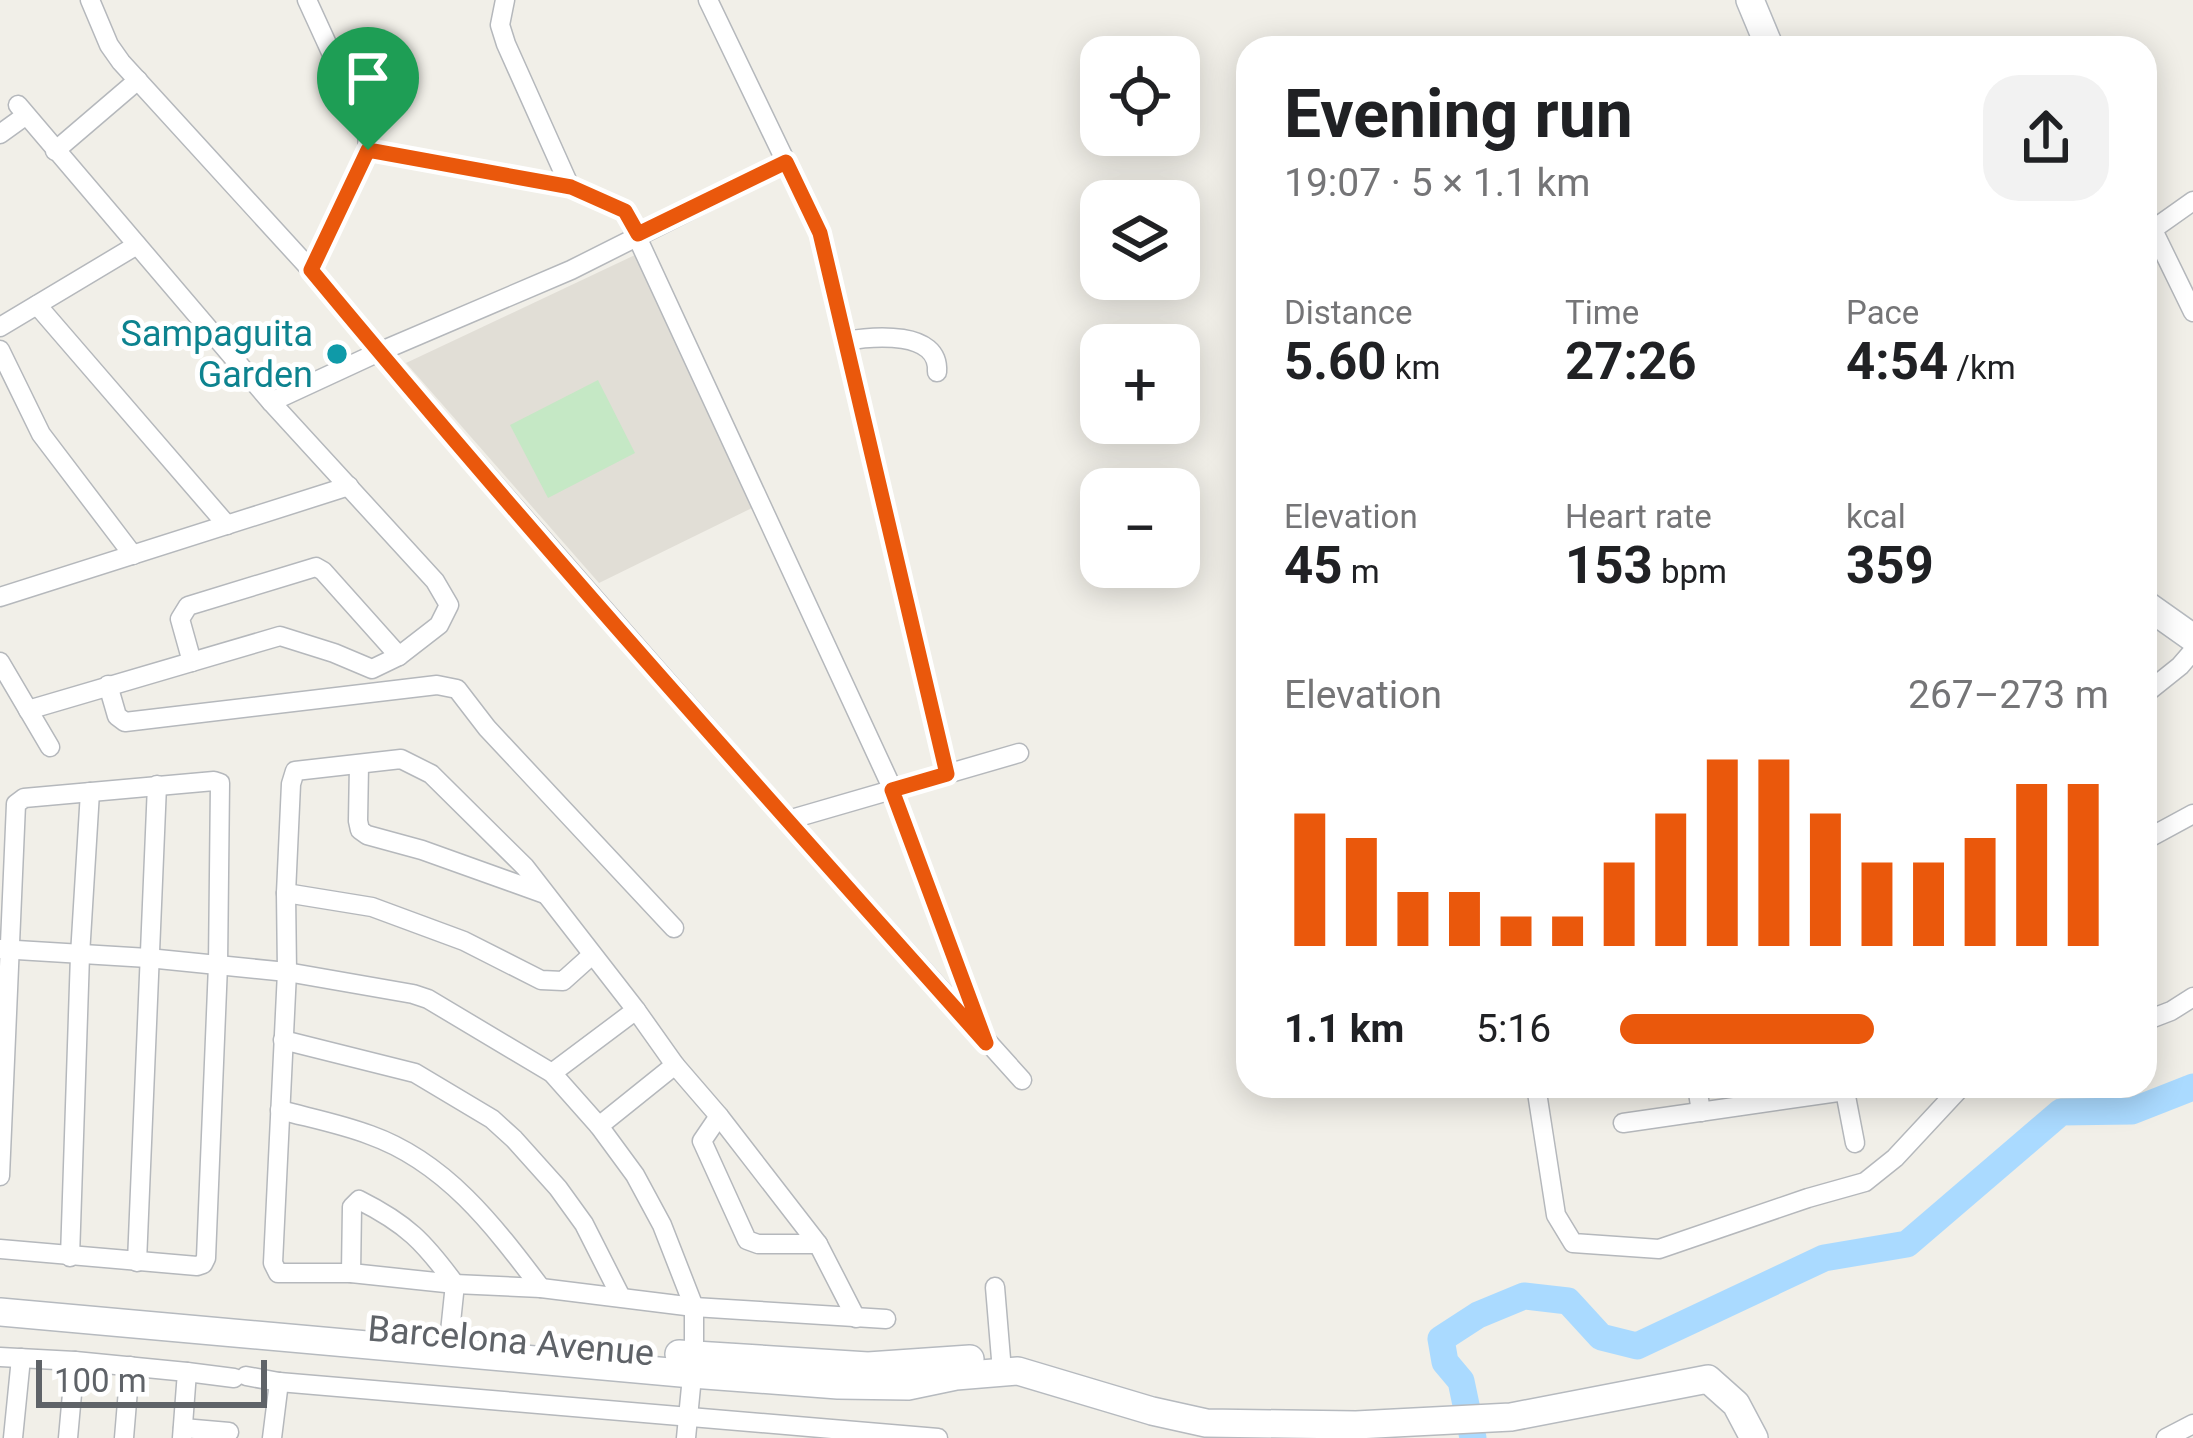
<!DOCTYPE html>
<meta charset="utf-8">
<style>
:root{--surface:#fff;--page:#f2f2f2;--text:#202124;--muted:#757577;--accent:#ea580c}
body{margin:0;font-family:Roboto,sans-serif;background:var(--page);color:var(--text);height:100vh;display:flex;flex-direction:column;font-size:45px;white-space:nowrap}
*{box-sizing:border-box;margin:0}
p{font-size:39px;color:var(--muted)}
.icon{flex:none;width:66px;height:66px;fill:none;stroke:currentColor;stroke-width:2;stroke-linecap:round;stroke-linejoin:round}
.map{position:relative;flex:1;overflow:hidden}
.sheet{position:absolute;left:1236px;top:36px;width:921px;height:1062px;display:flex;flex-direction:column;background:var(--surface);border-radius:36px;box-shadow:0 6px 30px #0003}
.sheet>*{flex:none}
.tools{position:absolute;left:1080px;top:36px;display:grid;gap:24px}
.tools a{display:grid;place-items:center;width:120px;height:120px;border-radius:24px;background:var(--surface);box-shadow:0 6px 30px #0003;font-size:60px}
.scale{position:absolute;left:36px;bottom:30px;width:231px;box-sizing:border-box;padding-left:12px;border:6px solid #5f6368;border-top:0;font-size:33px;line-height:42px;white-space:nowrap;color:#5f6368;-webkit-text-stroke:9px #fff;paint-order:stroke}
.pin{position:absolute;display:grid;place-items:center;width:102px;height:102px;color:#fff;margin:-123px -51px;border-radius:50% 50% 50% 0;rotate:-45deg;box-shadow:0 0 12px #0007}
.pin .icon{rotate:45deg}
.round{display:grid;place-items:center;flex:none;width:126px;height:126px;border-radius:36px;background:var(--page)}
.overview{display:flex;align-items:center;justify-content:space-between;height:204px;padding:0 48px}
h1{font-size:66px;font-weight:700;line-height:90px}
.metrics{display:grid;grid-template-columns:repeat(3,1fr);gap:18px;height:204px;padding:12px 48px}
.metrics div{display:grid;align-content:center}
.metrics b{font-size:51px;font-weight:700}
.metrics small{font-size:33px;font-weight:400}
.metrics p{font-size:33px}
.chart{height:336px;padding:24px 48px}
.chart p{display:flex;justify-content:space-between}
.chart svg{width:100%;height:216px;margin-top:12px;stroke:var(--accent);stroke-width:6}
ul{padding:0 48px;list-style:none;font-size:39px}
li{display:grid;grid-template-columns:192px 144px 1fr;align-items:center;height:90px}
li i{height:30px;border-radius:15px;background:var(--accent)}
.map>svg:first-child{display:block}
</style>
<div class="map">
<svg width="2193" height="1438" viewBox="0 0 2193 1438">
<rect width="100%" height="100%" fill="#f1efe8"/>
<polygon fill="#e1ded6" points="635,255 754,507 599,583 406,363"/>
<polygon fill="#c5e8c5" points="598,380 635,453 548,498 510,425"/>
<g fill="none" stroke-linecap="round" stroke-linejoin="round">
<polyline stroke="#aadaff" stroke-width="27" points="1473,1438 1461,1381 1445,1362 1441,1339 1478,1315 1524,1296 1568,1301 1601,1337 1637,1346 1824,1258 1907,1244 2061,1112 2132,1111 2193,1087"/>
<g stroke="#b5b8bc" stroke-width="21">
<g id="street">
<polyline points="90,0 109,45 121,62 311,270 379,352 788,820 1022,1080"/>
<polyline points="307,0 367,131 368,150 311,270"/>
<polyline points="505,0 500,25 506,44 570,187"/>
<polyline points="708,0 820,233 947,774"/>
<polyline points="18,105 271,402 435,581 449,605 439,625 399,656 372,669 334,653 280,636 28,710"/>
<polyline points="0,134 25,116"/>
<polyline points="368,150 570,187 625,211 893,790 982,1033"/>
<polyline points="55,151 138,80"/>
<polyline points="2153,230 2193,312"/>
<polyline points="2145,235 2193,201"/>
<polyline points="37,305 227,525"/>
<polyline points="0,327 137,245"/>
<path d="M845,341c28,-5 95,-11 92,31"/>
<polyline points="0,350 41,434 133,555"/>
<polyline points="271,402 379,352 571,270 786,162"/>
<polyline points="0,597 349,486"/>
<polyline points="0,662 50,747"/>
<polyline points="192,662 180,619 188,606 316,567 323,571 399,656"/>
<polyline points="108,685 117,716 125,722 437,685 457,689 487,728 674,928"/>
<polyline points="2145,694 2180,666 2193,651"/>
<polyline points="359,765 358,821 360,830 367,835 422,850 545,894"/>
<polyline points="788,820 1019,753"/>
<polyline points="2145,840 2193,814"/>
<polyline points="286,893 372,907 464,941 541,980 563,981 592,955"/>
<polyline points="0,949 148,958 287,972 413,994 428,999 552,1073 599,1126 635,1175 662,1225 694,1307 694,1356 686,1438"/>
<polyline points="636,1010 675,1065"/>
<polyline points="2145,1021 2171,1011 2193,997"/>
<polyline points="283,1040 415,1073 492,1119 514,1139 558,1188 584,1224 621,1297"/>
<polyline points="552,1073 636,1010 525,867 431,774 401,759 295,771 291,784 286,893 287,972 273,1263 278,1273 351,1273 455,1284 541,1288 694,1307 886,1319"/>
<polyline points="1536,1086 1556,1215 1573,1243 1659,1249 1808,1198 1865,1182 1895,1158 1962,1086"/>
<polyline points="1697,1086 1701,1112"/>
<polyline points="1844,1086 1855,1143"/>
<path d="M280,1110c30,8 61,14 90,25 76,27 124,91 171,153"/>
<polyline points="719,1116 702,1141 747,1240 758,1244 818,1244"/>
<polyline points="1623,1123 1845,1091"/>
<polyline points="599,1126 675,1065 719,1116 818,1244 856,1318"/>
<polyline points="0,1176 16,804 24,798 214,781 220,783 218,965 206,1258 203,1264 197,1266 0,1249"/>
<polyline points="70,1257 80,955 90,792"/>
<polyline points="137,1262 157,785"/>
<path d="M351,1273l1,-66 7,-7c48,24 65,42 96,84l-7,67"/>
<polyline points="995,1287 1002,1371"/>
<polyline points="0,1357 75,1361 187,1372 182,1438"/>
<polyline points="187,1372 234,1378"/>
<polyline points="246,1376 279,1382 938,1438"/>
<polyline points="183,1428 229,1432"/>
<polyline points="13,1438 21,1358"/>
<polyline points="68,1438 75,1361"/>
<polyline points="124,1438 130,1366"/>
<polyline points="272,1438 279,1382"/>
<polyline points="2166,1438 2193,1424"/>
</g>
</g>
<g stroke="#b6babf" stroke-width="30">
<g id="secondary">
<polyline points="1750,0 1770,48"/>
<polyline points="2145,604 2193,638"/>
<polyline points="0,1312 692,1374 838,1385 908,1386 956,1376 1018,1371 1152,1411 1206,1423 1356,1425 1511,1417 1708,1379 1736,1404 1754,1438"/>
<polyline points="679,1354 868,1366 970,1359"/>
</g>
</g>
<use href="#street" stroke="#fff" stroke-width="18"/>
<use href="#secondary" stroke="#fff" stroke-width="27"/>
</g>
<g fill="none" stroke-linecap="round" stroke-linejoin="round">
<g stroke="#fff" stroke-width="24">
<path id="route" d="M368,150l203,37 54,24 13,23 148,-72 34,71 127,541 -55,16 94,253c-227,-255 -457,-510 -675,-773z"/>
</g>
<use href="#route" stroke="#ea580c" stroke-width="15"/>
</g>
<circle fill="#0f9aa8" stroke="#fff" stroke-width="4.5" cx="337" cy="354" r="12"/>
<g text-anchor="middle" stroke-width="10" stroke-linejoin="round" paint-order="stroke">
<g font-size="36" fill="#0d838f" stroke="#fff" text-anchor="end">
<text x="313" y="346">Sampaguita<tspan x="313" dy="41">Garden</tspan></text>
</g>
<g font-size="36" fill="#5f6368" stroke="#fff">
<text transform="translate(511 1340) rotate(5)" y="13">Barcelona Avenue</text>
</g>
</g>
</svg>
<div class="tools">
<a><svg class="icon" aria-label="locate" viewBox="0 0 24 24"><circle cx="12" cy="12" r="6"/><path d="M12 2v4M12 18v4M2 12h4M18 12h4"/></svg></a>
<a><svg class="icon" aria-label="layers" viewBox="0 0 24 24"><path d="M12 4l9 5-9 5-9-5zM3 14l9 5 9-5"/></svg></a>
<a>+</a>
<a>−</a>
</div>
<div class="scale">100 m</div>
<div class="pin" style="left:368px;top:150px;background:#1e9e55"><svg class="icon" aria-label="arrive" viewBox="0 0 24 24"><path d="M6 21V4h12l-3 4 3 4H6"/></svg></div>
<section class="sheet">
<div class="overview"><div><h1>Evening run</h1><p>19:07 · 5 × 1.1 km</p></div><a class="round"><svg class="icon" aria-label="share" viewBox="0 0 24 24"><path d="M12 15V3M7 8l5-5 5 5M5 13v7h14v-7"/></svg></a></div>
<div class="metrics">
<div><p>Distance</p><b>5.60<small> km</small></b></div>
<div><p>Time</p><b>27:26</b></div>
<div><p>Pace</p><b>4:54<small> /km</small></b></div>
</div>
<div class="metrics">
<div><p>Elevation</p><b>45<small> m</small></b></div>
<div><p>Heart rate</p><b>153<small> bpm</small></b></div>
<div><p>kcal</p><b>359</b></div>
</div>
<div class="chart"><p><span>Elevation</span>267–273 m</p>
<svg viewBox="0 0 160 44" preserveAspectRatio="none"><path d="M5 44V17M15 44V22M25 44V33M35 44V33M45 44V38M55 44V38M65 44V27M75 44V17M85 44V6M95 44V6M105 44V17M115 44V27M125 44V27M135 44V22M145 44V11M155 44V11"/></svg>
</div>
<ul>
<li><b>1.1 km</b>5:16<i style="width:52%"></i></li>
</ul>
</section>
</div>
